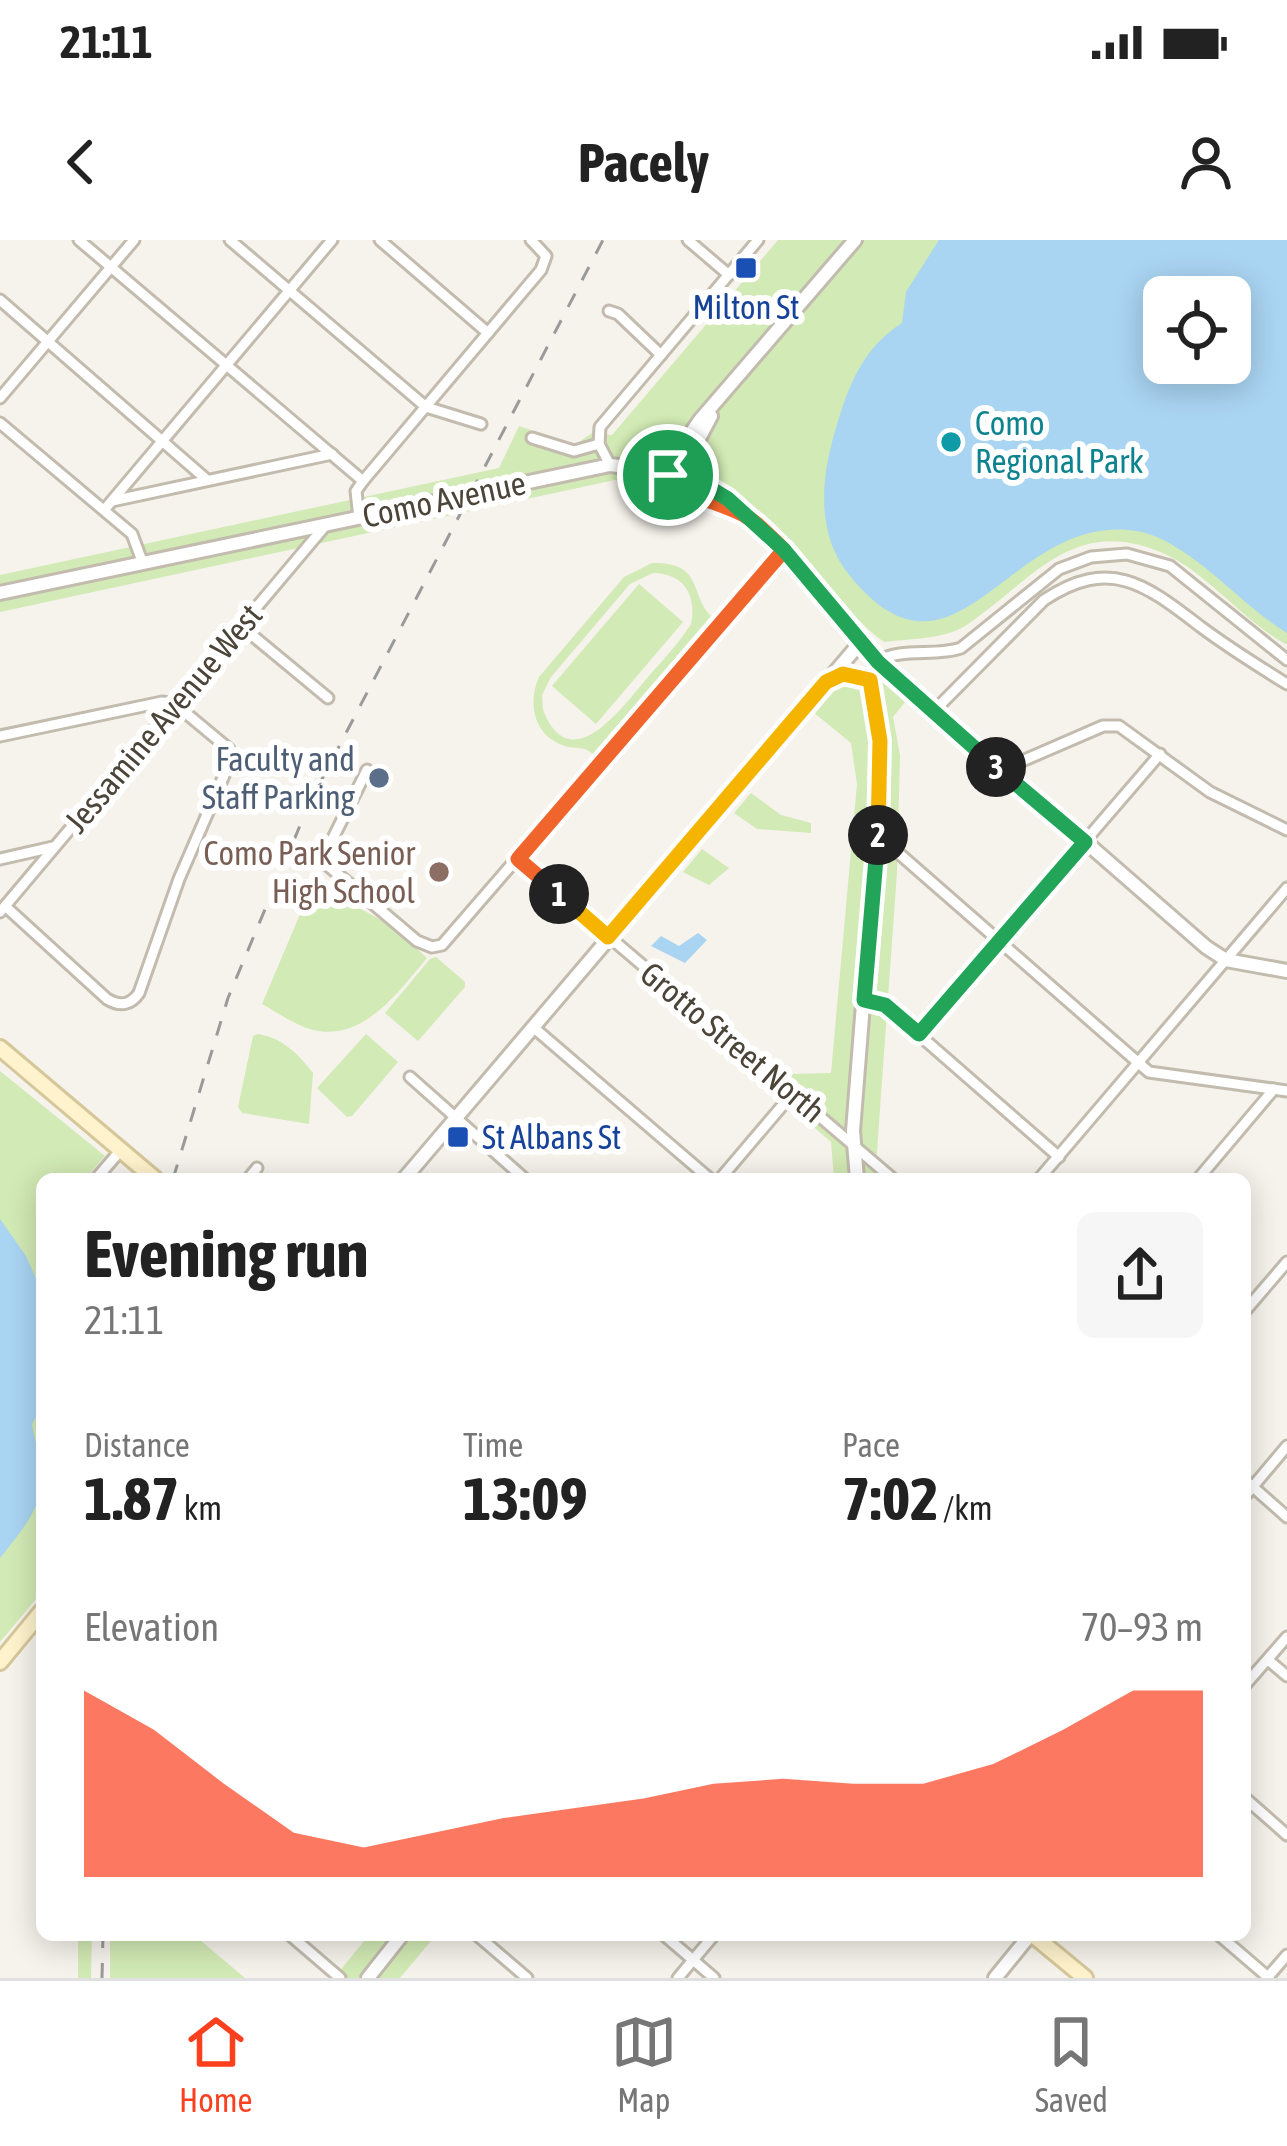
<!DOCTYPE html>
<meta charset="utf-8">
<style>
:root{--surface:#fff;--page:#f6f6f6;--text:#222;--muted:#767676;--line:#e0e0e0;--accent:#fc3f1d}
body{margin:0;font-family:"Asap Condensed",sans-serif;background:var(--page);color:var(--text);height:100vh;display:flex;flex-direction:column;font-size:45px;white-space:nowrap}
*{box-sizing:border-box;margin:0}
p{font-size:39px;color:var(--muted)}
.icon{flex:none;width:66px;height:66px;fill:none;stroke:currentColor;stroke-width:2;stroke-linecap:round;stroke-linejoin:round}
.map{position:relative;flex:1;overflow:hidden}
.drawer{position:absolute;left:36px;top:933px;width:1215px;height:768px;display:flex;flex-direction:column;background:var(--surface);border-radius:18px;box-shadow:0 6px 30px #0003}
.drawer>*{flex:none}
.fabs{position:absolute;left:1143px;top:36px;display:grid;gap:24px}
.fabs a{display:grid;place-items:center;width:108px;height:108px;border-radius:18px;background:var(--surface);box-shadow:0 6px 30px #0003;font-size:60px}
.pin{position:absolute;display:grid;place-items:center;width:102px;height:102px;color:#fff;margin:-51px;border:6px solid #fff;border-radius:50%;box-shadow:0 3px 12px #0007}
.km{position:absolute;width:60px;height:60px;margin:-30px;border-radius:50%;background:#222;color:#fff;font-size:33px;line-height:60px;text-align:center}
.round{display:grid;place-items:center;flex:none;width:126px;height:126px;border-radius:18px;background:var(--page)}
.headline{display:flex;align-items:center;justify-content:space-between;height:204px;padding:0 48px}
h1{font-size:66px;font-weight:700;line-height:90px}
.metrics{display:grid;grid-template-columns:repeat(3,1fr);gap:18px;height:204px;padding:12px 48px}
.metrics div{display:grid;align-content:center}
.metrics b{font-size:60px;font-weight:700}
.metrics small{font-size:33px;font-weight:400}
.metrics p{font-size:33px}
.chart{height:336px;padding:24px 48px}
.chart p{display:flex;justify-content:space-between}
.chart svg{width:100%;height:216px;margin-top:12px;fill:var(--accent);opacity:.7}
.status{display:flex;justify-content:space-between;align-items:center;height:84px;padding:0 60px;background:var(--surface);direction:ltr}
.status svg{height:33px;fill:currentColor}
header{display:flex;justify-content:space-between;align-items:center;height:156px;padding:0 48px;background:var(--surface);font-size:54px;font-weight:700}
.tab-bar{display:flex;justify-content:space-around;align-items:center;height:168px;border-top:3px solid var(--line);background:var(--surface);font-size:33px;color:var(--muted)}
.tab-bar a{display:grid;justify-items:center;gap:6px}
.tab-bar .active{color:var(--accent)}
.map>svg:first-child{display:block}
</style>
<div class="status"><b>21:11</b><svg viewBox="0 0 49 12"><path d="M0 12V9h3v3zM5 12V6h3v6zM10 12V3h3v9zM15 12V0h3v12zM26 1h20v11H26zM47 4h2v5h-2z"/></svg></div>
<header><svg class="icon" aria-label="back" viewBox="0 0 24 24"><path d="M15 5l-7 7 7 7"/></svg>Pacely<svg class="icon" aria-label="person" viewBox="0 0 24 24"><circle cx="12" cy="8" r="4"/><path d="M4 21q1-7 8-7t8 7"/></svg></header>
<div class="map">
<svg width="1287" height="1738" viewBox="0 0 1287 1738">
<rect width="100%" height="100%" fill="#f6f3ec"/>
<g fill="#d2eab5" fill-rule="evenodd">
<path d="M778,0h509v405c-42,-23 -80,-71 -118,-89 -95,-45 -135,24 -204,70 -20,13 -57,13 -81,16 -41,-30 -65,-74 -101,-109 -32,-31 -74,-57 -115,-78l-10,35 -43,-10 -615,132v-37l499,-107 20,-42 56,19 17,-12 20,2zM1164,57h66v66h-66z"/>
<path d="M652,323c52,-1 37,31 59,53l-117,139c-11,-10 -16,-5 -29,-9 -31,-10 -38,-42 -26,-69l85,-100zM653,333c31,0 44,23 38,51 -12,19 -28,36 -43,53 -24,28 -77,104 -105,33l-1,-15 9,-18 79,-93z"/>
<polygon points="639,344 683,382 596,484 552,446"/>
<polygon points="847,437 877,442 882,437 909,457 893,477 900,515 897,632 875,939 834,939 831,902 773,852 791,834 831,833 857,544 851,503 813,472 840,439"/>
<polygon points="751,553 781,575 811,583 811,593 757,589 734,573"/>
<polygon points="702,609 729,628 709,645 683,632"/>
<path d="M322,648l70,38 35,32c-27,32 -63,84 -114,72 -18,-5 -35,-17 -51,-26l47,-111z"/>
<polygon points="436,717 465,742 465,747 418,801 385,773 430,719"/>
<path d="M258,794c25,4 40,20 55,39l-4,51 -67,-11 -4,-6 15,-71z"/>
<polygon points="366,794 398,822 352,876 347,877 317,848"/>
<polygon points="0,831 105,916 85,939 42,939 42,1352 0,1402"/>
<polygon points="78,1695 92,1695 91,1738 78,1738"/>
<polygon points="110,1695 194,1695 245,1738 110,1738"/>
<polygon points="369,1695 436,1695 400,1738 334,1738"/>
</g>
<g fill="#a9d4f2" fill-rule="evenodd">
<path d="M939,0h348v393c-47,-28 -98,-93 -150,-102 -128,-21 -180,176 -287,45 -35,-42 -29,-99 -14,-148 13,-44 27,-80 66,-105l4,-31zM1164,57h66v66h-66z"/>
<polygon points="698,693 707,700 685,723 651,706 661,696 679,706"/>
<path d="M0,979l26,37 12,27 4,32v92l-10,17c2,14 6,25 9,38 9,38 -19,68 -41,96z"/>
</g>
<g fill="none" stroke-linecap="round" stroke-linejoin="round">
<g stroke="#c2bbae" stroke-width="15">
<g id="minor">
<polyline points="79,0 363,241"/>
<polyline points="230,0 426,167 481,184"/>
<polyline points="380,0 488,93"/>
<polyline points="688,0 729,35"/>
<polyline points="0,60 207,240"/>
<polyline points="609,71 618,74 661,115"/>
<polyline points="0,158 134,0"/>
<polyline points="0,183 132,294 142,321"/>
<polyline points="532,198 574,211 599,204"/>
<polyline points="610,225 599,204 600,187 758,0"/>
<polyline points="112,261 332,214"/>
<polyline points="105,269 332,0"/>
<polyline points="359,278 356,251 363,241 541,30 546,16 531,0"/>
<polyline points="241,386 328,458"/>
<path d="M878,421c24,-14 57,-4 83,-13l98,-79 32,-12 36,-3 43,12 117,94"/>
<path d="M934,471l110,-111c67,-44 102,-15 157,27 28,21 57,39 86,57"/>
<path d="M0,496l162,-34 13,2 54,45 3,8 -53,122 -40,114c-8,12 -19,14 -32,6l-102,-93"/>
<polyline points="367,530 325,614 326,624 417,701 432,707 442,705 784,310"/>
<polyline points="999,531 1103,486 1119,486 1210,552 1287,590"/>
<polyline points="877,605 895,610 1149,832 1287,851"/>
<polyline points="0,619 53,607"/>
<polyline points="518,619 893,939"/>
<polyline points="0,672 325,286"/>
<polyline points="864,760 885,765 1059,917"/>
<polyline points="533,787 710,939"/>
<polyline points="919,794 1160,514"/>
<polyline points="410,837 525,939"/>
<polyline points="96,939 120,911"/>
<polyline points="248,939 257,928"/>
<polyline points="720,939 793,853"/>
<polyline points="1039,939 1287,648"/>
<polyline points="1198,939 1274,849"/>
<polyline points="1245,1071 1287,1022"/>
<polyline points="1245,1240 1287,1277"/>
<polyline points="1245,1256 1287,1206"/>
<polyline points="1268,1420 1287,1436"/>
<polyline points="1245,1445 1287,1397"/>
<polyline points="1245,1558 1287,1595"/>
<polyline points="290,1695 340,1738"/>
<polyline points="477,1695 527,1738"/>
<polyline points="664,1695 714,1738"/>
<polyline points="1219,1695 1269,1738"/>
<polyline points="678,1738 714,1695"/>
<polyline points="1267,1738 1287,1715"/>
</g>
</g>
<g stroke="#c2bbae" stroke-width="18">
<g id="tertiary">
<polyline points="668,235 673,219 700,180 855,0"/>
<polyline points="673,240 721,267 737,271"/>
<polyline points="675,244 711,176"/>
<polyline points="0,353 610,225 679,233 729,259 794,321 878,421 1206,707 1226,720 1287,731"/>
<polyline points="833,439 849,433 870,440"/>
<polyline points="404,939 860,403"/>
<path d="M857,939l-4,-48 28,-355c0,-30 -19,-93 -3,-115"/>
<polyline points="368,1738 402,1695"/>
<polyline points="995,1738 1030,1695"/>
</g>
</g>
<g stroke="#d6c79b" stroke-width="20">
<g id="secondary">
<polyline points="0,808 155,939"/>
<polyline points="0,1422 42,1371"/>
<polyline points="1033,1695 1085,1738"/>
</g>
</g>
<use href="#minor" stroke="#fff" stroke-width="9"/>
<use href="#tertiary" stroke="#fff" stroke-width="12"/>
<use href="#secondary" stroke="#fff3cd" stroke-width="14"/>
<g stroke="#9a9a9a" stroke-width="3" stroke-dasharray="15 15" stroke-linecap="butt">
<polyline points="173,939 228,758 309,564 603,0"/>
<polyline points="102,1738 103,1695"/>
</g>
</g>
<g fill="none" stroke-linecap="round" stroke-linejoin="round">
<g stroke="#fff" stroke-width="24">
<path id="split-1" d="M559,654l-41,-35 266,-309c-14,-13 -29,-31 -46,-38 -24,-11 -53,-16 -70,-37"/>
</g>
<g stroke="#fff" stroke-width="24">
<polyline id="split-2" points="559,654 608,697 826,442 843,434 870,440 880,501 878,595"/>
</g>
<g stroke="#fff" stroke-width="24">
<polyline id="split-3" points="878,595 864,760 885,765 919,794 1085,602 996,527"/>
</g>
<g stroke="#fff" stroke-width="24">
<polyline id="split-4" points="668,235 679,233 693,238 728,259 784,310 878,422 996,527"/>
</g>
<use href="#split-1" stroke="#f0652b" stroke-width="15"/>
<use href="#split-2" stroke="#f5b400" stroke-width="15"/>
<use href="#split-3" stroke="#22a559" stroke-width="15"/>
<use href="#split-4" stroke="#22a559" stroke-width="15"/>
</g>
<g fill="#1a4fb4" stroke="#fff" stroke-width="4.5">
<rect x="734" y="16" width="24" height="24" rx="6"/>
<rect x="446" y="885" width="24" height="24" rx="6"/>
</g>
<circle fill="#0f9aa8" stroke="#fff" stroke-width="4.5" cx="951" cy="202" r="12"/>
<circle fill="#5c6f8a" stroke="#fff" stroke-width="4.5" cx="379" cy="538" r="12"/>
<circle fill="#8d6e63" stroke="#fff" stroke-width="4.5" cx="439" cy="632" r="12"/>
<g text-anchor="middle" stroke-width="12" stroke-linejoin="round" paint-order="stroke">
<g font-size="33" fill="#164399" stroke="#fff">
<text x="746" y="79">Milton St</text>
<text x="482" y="909" text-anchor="start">St Albans St</text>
</g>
<g font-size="33" fill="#0d838f" stroke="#fff" text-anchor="start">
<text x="975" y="195">Como<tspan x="975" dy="38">Regional Park</tspan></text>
</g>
<g font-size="33" fill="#4b4439" stroke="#fff">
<text transform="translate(444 259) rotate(-12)" y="12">Como Avenue</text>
<text transform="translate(163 478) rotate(-50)" y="12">Jessamine Avenue West</text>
<text transform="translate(733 802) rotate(40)" y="12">Grotto Street North</text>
</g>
<g font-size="33" fill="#4e5e75" stroke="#fff" text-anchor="end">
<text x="355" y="531">Faculty and<tspan x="355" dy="38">Staff Parking</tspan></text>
</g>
<g font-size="33" fill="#785e54" stroke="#fff" text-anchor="end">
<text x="415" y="625">Como Park Senior<tspan x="415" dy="38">High School</tspan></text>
</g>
</g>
</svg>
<div class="fabs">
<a><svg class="icon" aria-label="locate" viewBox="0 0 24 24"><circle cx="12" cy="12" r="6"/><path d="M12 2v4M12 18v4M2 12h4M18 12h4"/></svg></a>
</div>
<div class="pin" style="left:668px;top:235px;background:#1e9e55"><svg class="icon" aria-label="arrive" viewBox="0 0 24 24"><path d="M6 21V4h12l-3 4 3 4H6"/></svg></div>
<b class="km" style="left:559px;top:654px">1</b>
<b class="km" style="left:878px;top:595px">2</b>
<b class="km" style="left:996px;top:527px">3</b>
<section class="drawer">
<div class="headline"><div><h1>Evening run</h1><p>21:11</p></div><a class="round"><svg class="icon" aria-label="share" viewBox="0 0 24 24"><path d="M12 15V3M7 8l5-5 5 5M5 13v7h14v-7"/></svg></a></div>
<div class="metrics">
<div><p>Distance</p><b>1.87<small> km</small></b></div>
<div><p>Time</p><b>13:09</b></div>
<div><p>Pace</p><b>7:02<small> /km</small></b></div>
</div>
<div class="chart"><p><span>Elevation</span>70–93 m</p>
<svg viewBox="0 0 160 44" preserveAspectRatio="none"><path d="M0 44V6L10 14L20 25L30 35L40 38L50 35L60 32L70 30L80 28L90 25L100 24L110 25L120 25L130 21L140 14L150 6L160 6V44z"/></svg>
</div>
</section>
</div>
<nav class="tab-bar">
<a class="active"><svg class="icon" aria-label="home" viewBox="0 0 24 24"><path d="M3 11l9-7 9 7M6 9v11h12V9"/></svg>Home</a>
<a><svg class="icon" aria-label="map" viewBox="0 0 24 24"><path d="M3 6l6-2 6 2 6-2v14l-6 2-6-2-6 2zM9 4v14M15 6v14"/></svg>Map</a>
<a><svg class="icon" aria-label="saved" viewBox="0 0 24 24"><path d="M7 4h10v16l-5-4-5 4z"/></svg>Saved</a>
</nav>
